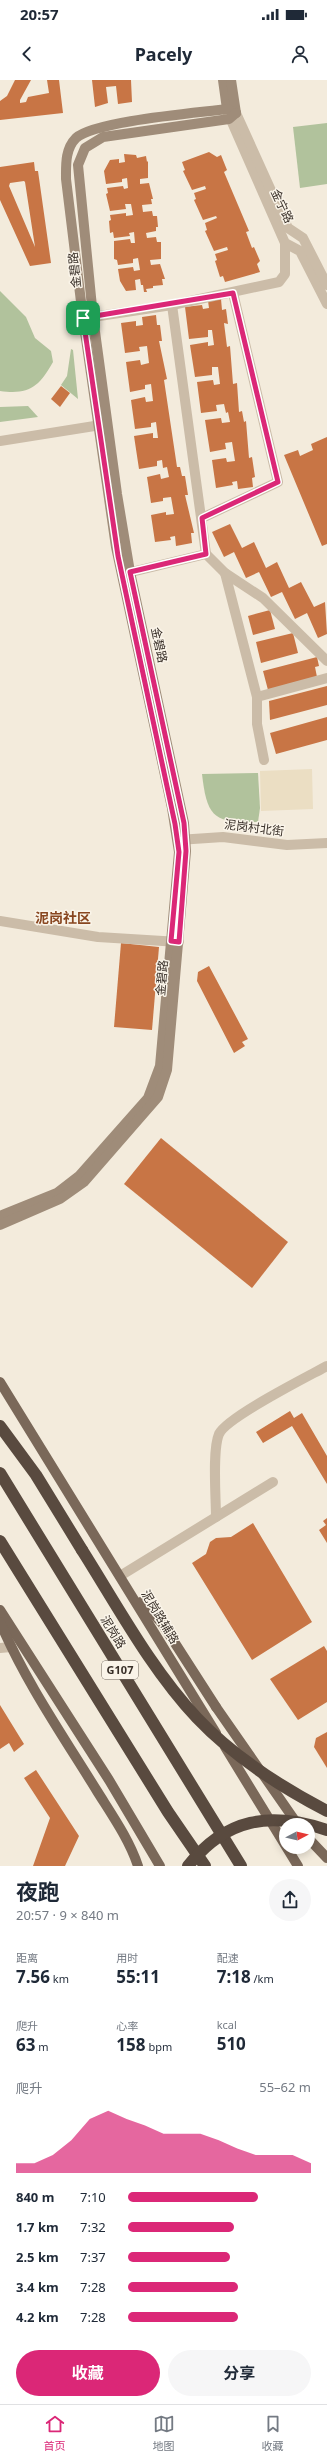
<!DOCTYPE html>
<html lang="zh">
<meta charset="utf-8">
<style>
:root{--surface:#fff;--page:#f6f6f7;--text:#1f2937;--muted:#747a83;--line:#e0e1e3;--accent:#db2777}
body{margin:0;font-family:"Noto Sans","Noto Sans SC",sans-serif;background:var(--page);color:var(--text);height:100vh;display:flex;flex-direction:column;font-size:15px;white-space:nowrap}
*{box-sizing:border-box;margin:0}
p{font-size:13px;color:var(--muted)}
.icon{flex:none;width:22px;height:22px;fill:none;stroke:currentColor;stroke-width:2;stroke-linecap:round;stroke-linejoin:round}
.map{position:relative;height:1786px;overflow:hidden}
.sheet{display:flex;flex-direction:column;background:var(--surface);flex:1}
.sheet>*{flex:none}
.needle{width:26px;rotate:83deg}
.buttons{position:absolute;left:279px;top:1738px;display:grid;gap:8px}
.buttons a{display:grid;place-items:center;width:36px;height:36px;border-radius:50%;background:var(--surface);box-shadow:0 2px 10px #0003;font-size:20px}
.pin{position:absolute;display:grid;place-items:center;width:34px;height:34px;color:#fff;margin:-17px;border-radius:8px;box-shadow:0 2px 6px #0006}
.round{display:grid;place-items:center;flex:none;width:42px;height:42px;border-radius:21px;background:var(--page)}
.summary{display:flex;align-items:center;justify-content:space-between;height:68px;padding:0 16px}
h1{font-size:22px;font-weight:700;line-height:30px}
.stats{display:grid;grid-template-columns:repeat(3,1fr);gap:6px;height:68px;padding:4px 16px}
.stats div{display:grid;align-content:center}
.stats b{font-size:17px;font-weight:700}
.stats small{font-size:11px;font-weight:400}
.stats p{font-size:11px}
.chart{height:112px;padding:8px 16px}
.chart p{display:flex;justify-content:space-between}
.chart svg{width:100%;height:72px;margin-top:4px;fill:var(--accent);opacity:.7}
.button{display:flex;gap:8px;margin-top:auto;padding:8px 16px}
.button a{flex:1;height:46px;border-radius:24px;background:var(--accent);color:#fff;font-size:16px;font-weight:700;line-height:46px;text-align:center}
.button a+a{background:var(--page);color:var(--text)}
ul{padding:0 16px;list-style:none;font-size:13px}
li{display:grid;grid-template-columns:64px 48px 1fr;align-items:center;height:30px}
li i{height:10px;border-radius:5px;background:var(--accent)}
.status{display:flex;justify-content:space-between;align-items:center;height:28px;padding:0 20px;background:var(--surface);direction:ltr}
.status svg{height:11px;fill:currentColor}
header{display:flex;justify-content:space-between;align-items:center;height:52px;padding:0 16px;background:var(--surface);font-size:18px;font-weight:700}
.tabs{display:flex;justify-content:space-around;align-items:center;height:56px;border-top:1px solid var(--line);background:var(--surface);font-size:11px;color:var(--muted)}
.tabs a{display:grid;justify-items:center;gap:2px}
.tabs .active{color:var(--accent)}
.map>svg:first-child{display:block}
</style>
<div class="status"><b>20:57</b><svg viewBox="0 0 49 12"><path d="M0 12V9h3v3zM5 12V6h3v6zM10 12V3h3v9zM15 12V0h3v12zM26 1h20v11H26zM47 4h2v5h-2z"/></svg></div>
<header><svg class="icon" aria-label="back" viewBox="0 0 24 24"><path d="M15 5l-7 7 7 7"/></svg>Pacely<svg class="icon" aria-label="person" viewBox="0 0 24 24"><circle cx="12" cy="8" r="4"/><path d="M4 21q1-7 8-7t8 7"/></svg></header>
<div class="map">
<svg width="327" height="1786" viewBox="0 0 327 1786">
<rect width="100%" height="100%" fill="#f3ebdc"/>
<g fill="#b1c29c">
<polygon points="327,43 327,104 300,108 293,47"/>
<path d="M0,211l26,26 9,21 16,13 2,11c-14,25 -24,33 -53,29z"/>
<polygon points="71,269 73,270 78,319 61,305 67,296"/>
<polygon points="28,326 38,337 0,342 0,327"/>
<path d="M258,693l2,35 -2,14c-44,1 -51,-4 -56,-48z"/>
</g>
<polygon fill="#ebdec3" points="312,689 313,729 261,731 260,691"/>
<g fill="#c87545" fill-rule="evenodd">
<polygon points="15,0 31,0 20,20 20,23 26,22 28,17 49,13 47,0 59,0 63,33 0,40 0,21 7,16"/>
<polygon points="92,0 131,0 132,22 118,24 116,6 106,7 108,23 95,27"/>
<polygon points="209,72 217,77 221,75 227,90 224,92 249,151 246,152 252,168 254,167 260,181 257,184 260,192 225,202 223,196 220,197 215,181 217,180 215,174 228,170 227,167 214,171 205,151 207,150 205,143 217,138 216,136 203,140 194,120 196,119 194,113 206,109 205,106 192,110 183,91 185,90 182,82"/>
<polygon points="124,74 136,75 137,78 146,76 147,82 148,81 148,98 140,99 140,104 149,103 153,119 151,119 152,124 142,125 143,132 152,131 153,136 157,136 158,147 156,147 156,151 146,153 147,158 156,157 157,162 161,162 161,179 150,180 151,185 160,184 165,199 162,199 163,205 153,206 153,208 146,209 147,212 144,212 143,205 141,205 140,199 135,200 136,210 126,211 120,201 118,189 133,187 134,191 140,190 138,178 133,179 133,183 118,185 117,180 114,179 114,161 130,159 131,163 135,163 134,152 129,153 130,156 114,158 113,152 110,153 109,141 111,140 110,135 126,133 126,136 133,135 131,124 125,124 126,129 110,131 106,114 108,113 107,108 123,106 124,109 128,108 127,98 122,99 122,102 106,104 104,91 110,80 119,79 119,83 125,82"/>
<path d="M34,82l1,9h3l13,92 -21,3 -30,-66v-33zM24,101l1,1 10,65 -26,-61 1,-3z"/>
<polygon points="221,219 222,230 226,229 228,244 224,243 227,267 230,266 233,304 237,303 239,332 242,331 244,342 246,341 249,378 252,377 255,397 252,398 253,407 238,409 237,401 232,402 233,405 216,408 212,380 226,378 227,382 235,381 232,362 225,363 226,369 210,372 205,340 221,338 222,343 230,342 228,332 226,333 224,324 216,325 217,331 201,333 197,302 213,300 214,305 220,304 218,287 212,287 212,295 195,297 190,265 208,262 208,266 214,265 212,250 208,250 208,257 189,259 185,227 202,225 203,229 209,228 208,221"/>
<polygon points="156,235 157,245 160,245 162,261 159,261 167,299 164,300 177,387 180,387 182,396 185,396 188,415 185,415 194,453 191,453 192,463 176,466 175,456 170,457 171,460 155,462 151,435 166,432 166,435 174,434 171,417 163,418 163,421 151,423 147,397 160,394 161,399 169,397 167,387 163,388 162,380 157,381 157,386 139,389 134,356 153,353 153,358 158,358 156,342 151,343 151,347 135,349 131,320 145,317 146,322 153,321 151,304 145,305 145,309 130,312 126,282 140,280 141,285 149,283 147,266 139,267 140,271 125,273 121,243 136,241 136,246 143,245 142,237"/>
<polygon points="61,306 70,313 60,327 51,319"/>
<polygon points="327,357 327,464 322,466 284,375 298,370 300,376 313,370 311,364"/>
<polygon points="230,444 242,468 254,462 266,488 277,482 289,508 301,502 314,527 325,522 327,554 318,558 307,533 295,539 282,512 271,517 259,492 246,498 234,472 224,477 212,452"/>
<polygon points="270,530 275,549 253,555 248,536"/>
<polygon points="293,553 298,573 261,583 256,562"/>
<polygon points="317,577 319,586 315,587 317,597 268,610 263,591"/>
<polygon points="327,606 327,625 270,640 269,621"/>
<polygon points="327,637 327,660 276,674 270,653"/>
<polygon points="121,863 159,867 152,950 114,947"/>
<polygon points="209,886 248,959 242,962 245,966 234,973 197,901 198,892"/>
<polygon points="161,1058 288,1162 252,1208 124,1104"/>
<polygon points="290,1331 294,1338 302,1333 327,1376 327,1404 292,1346 263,1363 256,1352"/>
<polygon points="327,1438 327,1463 319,1450 326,1445 323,1441"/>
<polygon points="253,1443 312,1542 252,1580 192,1483 206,1474 210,1462 216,1458 231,1457"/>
<polygon points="324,1566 327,1571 327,1622 298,1640 270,1599"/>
<polygon points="0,1625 24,1664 14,1672 9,1663 0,1669"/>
<polygon points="327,1652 327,1688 314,1667 316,1658"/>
<polygon points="36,1690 79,1756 65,1786 33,1786 50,1738 24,1698"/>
</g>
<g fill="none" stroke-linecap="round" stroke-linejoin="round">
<g stroke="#cbbca8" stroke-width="10">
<polyline points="227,31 285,163 300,171 327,224"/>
<polyline points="236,33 288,148 303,158 327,205"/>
<polyline points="172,225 206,474 225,493 263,518 327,581"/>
<polyline points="86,238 172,225 279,202 285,194 285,163"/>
<polyline points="0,361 107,344"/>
<polyline points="202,438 278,402 233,213"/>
<polyline points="225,493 257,617 327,598"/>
<polyline points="123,494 206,474"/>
<polyline points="257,617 257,644 264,680"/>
<polyline points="178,760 223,757 287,765 327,763"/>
<polyline points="0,841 98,857 179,862"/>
<path d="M216,1437c0,-19 -4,-67 3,-83 8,-17 88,-57 108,-68"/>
<polyline points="120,1496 273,1402"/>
<polyline points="0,1568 11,1567"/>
</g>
<g stroke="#9f8c79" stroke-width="10">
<polyline points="223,0 227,29"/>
<polyline points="231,0 236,33"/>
<path d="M0,1136l57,-23 22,-17 69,-78 12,-32 19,-214 -7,-44 -56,-261 -33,-229 -17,-139c0,-14 -1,-30 10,-41 19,-17 121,-25 151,-29l9,4"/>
<polyline points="0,1145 60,1119 84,1102 158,1017 167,990 186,771 184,743 130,492 117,414 93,237 78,85 85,68 103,57 229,39 236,33"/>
</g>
<g stroke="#7a6859" stroke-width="10">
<polyline points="0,1302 216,1653"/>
<polyline points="141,1522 162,1543 216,1627"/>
<polyline points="0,1530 109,1700 160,1786"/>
<path d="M0,1542c25,59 63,114 97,169 15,24 32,48 41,75"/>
<polyline points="225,1667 298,1786"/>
<polyline points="308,1758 327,1778"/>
</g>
<g stroke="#594a3f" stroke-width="12">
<polyline points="0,1346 36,1395 82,1470"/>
<polyline points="0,1393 241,1786"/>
<polyline points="0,1461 168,1732 205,1786"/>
</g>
<polyline stroke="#7a6859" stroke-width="10" points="216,1627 298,1745"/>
<g stroke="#594a3f" stroke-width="12">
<path d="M82,1470c36,57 69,119 115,168 37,39 82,68 130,93"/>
<path d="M188,1786c38,-48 82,-55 139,-36"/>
</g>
</g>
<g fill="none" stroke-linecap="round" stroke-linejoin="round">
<g stroke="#fff" stroke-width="8">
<polygon id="route" points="233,213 278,402 202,438 206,474 130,492 184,743 186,771 179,862 171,861 179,772 175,744 118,476 83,238"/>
</g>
<use href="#route" stroke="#db2777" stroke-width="5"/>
</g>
<g text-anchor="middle" stroke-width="3" stroke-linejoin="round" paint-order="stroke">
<rect fill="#faf4e9" stroke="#726a62" stroke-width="1" x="102" y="1581" width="36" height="18" rx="3"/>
<g font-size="11" font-weight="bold" fill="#382f28">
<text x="120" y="1594">G107</text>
</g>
<g font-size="12" fill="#382f28" stroke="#faf4e9">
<text transform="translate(282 126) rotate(65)" y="4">金宁路</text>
<text transform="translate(75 190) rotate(-96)" y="4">金碧路</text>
<text transform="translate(159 565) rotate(78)" y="4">金碧路</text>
<text transform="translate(254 748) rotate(7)" y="4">泥岗村北街</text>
<text transform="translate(162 898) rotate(-85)" y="4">金碧路</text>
<text transform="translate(160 1537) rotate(59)" y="4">泥岗路辅路</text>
<text transform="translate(113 1552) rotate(59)" y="4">泥岗路</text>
</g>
<g font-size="14" font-weight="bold" fill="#884620" stroke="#faf4e9">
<text x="63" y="843">泥岗社区</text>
</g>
</g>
</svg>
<div class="buttons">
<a><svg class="needle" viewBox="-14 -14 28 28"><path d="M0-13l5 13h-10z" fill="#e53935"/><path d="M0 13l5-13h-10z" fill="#747a83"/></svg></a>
</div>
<div class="pin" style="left:83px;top:238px;background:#1e9e55"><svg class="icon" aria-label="arrive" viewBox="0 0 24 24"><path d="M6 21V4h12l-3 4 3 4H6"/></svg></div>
</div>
<section class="sheet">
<div class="summary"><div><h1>夜跑</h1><p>20:57 · 9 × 840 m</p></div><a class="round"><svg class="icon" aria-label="share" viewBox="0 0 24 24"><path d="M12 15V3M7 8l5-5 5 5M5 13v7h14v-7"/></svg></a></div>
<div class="stats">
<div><p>距离</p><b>7.56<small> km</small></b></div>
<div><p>用时</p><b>55:11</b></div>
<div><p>配速</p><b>7:18<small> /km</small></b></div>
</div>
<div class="stats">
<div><p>爬升</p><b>63<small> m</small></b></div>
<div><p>心率</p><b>158<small> bpm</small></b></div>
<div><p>kcal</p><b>510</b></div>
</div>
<div class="chart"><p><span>爬升</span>55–62 m</p>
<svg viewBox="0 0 160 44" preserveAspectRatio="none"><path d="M0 44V38L10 38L20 33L30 24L40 11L50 6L60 11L70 15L80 20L90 20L100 20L110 24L120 29L130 33L140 33L150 33L160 38V44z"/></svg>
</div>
<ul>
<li><b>840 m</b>7:10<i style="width:71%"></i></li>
<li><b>1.7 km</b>7:32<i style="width:58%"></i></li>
<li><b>2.5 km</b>7:37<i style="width:56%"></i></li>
<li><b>3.4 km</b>7:28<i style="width:60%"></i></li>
<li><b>4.2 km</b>7:28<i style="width:60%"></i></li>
</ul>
<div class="button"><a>收藏</a><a>分享</a></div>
</section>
<nav class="tabs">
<a class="active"><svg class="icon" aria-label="home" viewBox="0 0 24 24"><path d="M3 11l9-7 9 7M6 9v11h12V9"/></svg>首页</a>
<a><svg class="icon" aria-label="map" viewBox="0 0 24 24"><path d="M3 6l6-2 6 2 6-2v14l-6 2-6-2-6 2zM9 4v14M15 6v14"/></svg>地图</a>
<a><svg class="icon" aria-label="saved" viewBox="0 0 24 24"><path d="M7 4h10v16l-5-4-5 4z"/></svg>收藏</a>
</nav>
